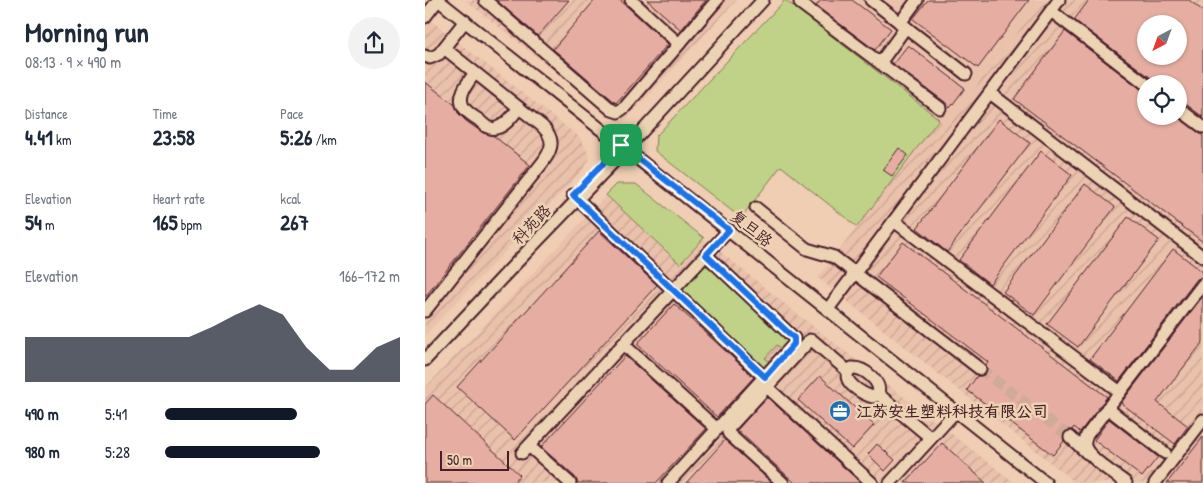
<!DOCTYPE html>
<meta charset="utf-8">
<style>
:root{--surface:#fff;--page:#f2f2f3;--text:#1f2937;--muted:#747a83;--accent:#111827}
body{margin:0;font-family:"Patrick Hand","LXGW WenKai TC",sans-serif;background:var(--page);color:var(--text);height:100vh;display:flex;flex-direction:column;font-size:19px;white-space:nowrap}
*{box-sizing:border-box;margin:0}
p{font-size:16px;color:var(--muted)}
.icon{flex:none;width:28px;height:28px;fill:none;stroke:currentColor;stroke-width:2;stroke-linecap:round;stroke-linejoin:round}
.map{position:relative;flex:1;overflow:hidden}
.drawer{display:flex;flex-direction:column;background:var(--surface);width:425px}
.drawer>*{flex:none}
.needle{width:32px;rotate:221deg}
.buttons{position:absolute;left:712px;top:15px;display:grid;gap:10px}
.buttons a{display:grid;place-items:center;width:50px;height:50px;border-radius:50%;background:var(--surface);box-shadow:0 1px 4px #0004;font-size:25px}
.scale{position:absolute;left:15px;bottom:12px;width:69px;box-sizing:border-box;padding-left:5px;border:2px solid #4a1f2b;border-top:0;font-size:14px;line-height:18px;white-space:nowrap;color:#4a1f2b;-webkit-text-stroke:4px #ebd3b3;paint-order:stroke}
.pin{position:absolute;display:grid;place-items:center;width:42px;height:42px;color:#fff;margin:-21px;border-radius:10px;box-shadow:0 2px 8px #0006}
.round{display:grid;place-items:center;flex:none;width:52px;height:52px;border-radius:26px;background:var(--page)}
.head{display:flex;align-items:center;justify-content:space-between;height:85px;padding:0 25px}
h1{font-size:28px;font-weight:700;line-height:38px}
.metrics{display:grid;grid-template-columns:repeat(3,1fr);gap:8px;height:85px;padding:5px 25px}
.metrics div{display:grid;align-content:center}
.metrics b{font-size:21px;font-weight:700}
.metrics small{font-size:14px;font-weight:400}
.metrics p{font-size:14px}
.chart{height:140px;padding:10px 25px}
.chart p{display:flex;justify-content:space-between}
.chart svg{width:100%;height:90px;margin-top:5px;fill:var(--accent);opacity:.7}
ul{padding:0 25px;list-style:none;font-size:16px}
li{display:grid;grid-template-columns:80px 60px 1fr;align-items:center;height:38px}
li i{height:12px;border-radius:6px;background:var(--accent)}
main{display:flex;flex:1;min-height:0}
.map>svg:first-child{display:block}
</style>
<main>
<section class="drawer">
<div class="head"><div><h1>Morning run</h1><p>08:13 · 9 × 490 m</p></div><a class="round"><svg class="icon" aria-label="share" viewBox="0 0 24 24"><path d="M12 15V3M7 8l5-5 5 5M5 13v7h14v-7"/></svg></a></div>
<div class="metrics">
<div><p>Distance</p><b>4.41<small> km</small></b></div>
<div><p>Time</p><b>23:58</b></div>
<div><p>Pace</p><b>5:26<small> /km</small></b></div>
</div>
<div class="metrics">
<div><p>Elevation</p><b>54<small> m</small></b></div>
<div><p>Heart rate</p><b>165<small> bpm</small></b></div>
<div><p>kcal</p><b>267</b></div>
</div>
<div class="chart"><p><span>Elevation</span>166–172 m</p>
<svg viewBox="0 0 160 44" preserveAspectRatio="none"><path d="M0 44V22L10 22L20 22L30 22L40 22L50 22L60 22L70 22L80 17L90 11L100 6L110 11L120 27L130 38L140 38L150 27L160 22V44z"/></svg>
</div>
<ul>
<li><b>490 m</b>5:41<i style="width:56%"></i></li>
<li><b>980 m</b>5:28<i style="width:66%"></i></li>
</ul>
</section>
<div class="map">
<svg width="778" height="483" viewBox="0 0 778 483">
<defs>
<pattern id="industrial-furrows" width="10" height="10" patternUnits="userSpaceOnUse" patternTransform="scale(1.25)"><rect width="10" height="10" fill="#eac1ab"/><path d="M-1 1l2-2M0 10L10 0M9 11l2-2" fill="none" stroke="#caa593"/></pattern>
</defs>
<rect width="100%" height="100%" fill="#f0ceb3"/>
<filter id="ink" filterUnits="userSpaceOnUse"><feTurbulence type="fractalNoise" baseFrequency=".02" numOctaves="2"/><feDisplacementMap in="SourceGraphic" scale="10" xChannelSelector="R" yChannelSelector="G"/><feConvolveMatrix kernelMatrix="1 2 1 2 8 2 1 2 1" color-interpolation-filters="sRGB"/></filter>
<g filter="url(#ink)">
<polygon fill="#eac1ab" points="360,0 617,0 522,125"/>
<g fill="url(#industrial-furrows)" fill-rule="evenodd">
<polygon points="40,0 312,0 197,124"/>
<path d="M617,0h161v483h-127l-258,-205 121,-159 8,6zM721,24h33v32h-33zM721,84h33v32h-33z"/>
<polygon points="0,16 154,137 160,146 165,159 157,171 0,335"/>
<polygon points="192,184 211,184 390,328 590,483 0,483 0,388"/>
</g>
<g fill="#bfd287" stroke="#847859">
<polygon points="360,0 514,119 432,227 356,166 316,218 230,151 231,136"/>
<polygon points="192,184 211,184 279,238 255,264 181,195"/>
<polygon points="281,266 286,268 365,343 359,351 352,345 340,358 348,364 338,371 260,297 258,289 278,267"/>
</g>
<g fill="#e6aea2" stroke="#4a1f2b" fill-rule="evenodd">
<polygon points="71,0 144,0 113,36"/>
<polygon points="170,0 195,0 243,44 191,103 128,49"/>
<polygon points="222,0 281,0 256,30"/>
<polygon points="396,0 427,0 466,29 450,50 391,6"/>
<polygon points="503,0 604,0 553,68 488,19"/>
<path d="M664,0h100l14,11v106l-24,-18v-15h-20l-85,-64zM721,24h33v32h-33z"/>
<polygon points="640,31 721,93 721,116 751,116 778,136 778,242 589,99"/>
<polygon points="483,45 540,88 525,108 520,102 468,64"/>
<polygon points="0,82 30,105 33,113 41,121 58,133 69,136 105,165 0,297"/>
<polygon points="574,119 605,143 522,252 492,228"/>
<polygon points="474,148 483,155 467,176 458,170"/>
<polygon points="616,151 647,175 565,284 534,260"/>
<polygon points="660,184 690,207 609,315 578,292"/>
<polygon points="703,217 734,240 653,347 622,324"/>
<polygon points="174,231 232,285 90,440 32,387"/>
<polygon points="478,242 682,397 655,432 649,427 647,430 642,430 639,432 638,436 639,441 628,455 542,390 552,376 557,376 561,373 562,369 561,365 563,362 451,277"/>
<polygon points="748,249 778,272 778,277 772,279 694,381 665,359"/>
<polygon points="778,296 778,342 732,402 763,426 750,444 696,403"/>
<polygon points="249,304 329,377 292,417 212,344"/>
<polygon points="200,356 281,429 231,483 153,483 150,477 116,447"/>
<polygon points="395,376 449,425 427,449 373,400"/>
<polygon points="8,395 95,475 88,483 0,483 0,404"/>
<polygon points="342,397 436,483 370,483 312,430"/>
<polygon points="684,419 733,457 717,477 669,440"/>
<polygon points="778,437 778,483 742,483"/>
<polygon points="300,440 347,483 261,483"/>
<polygon points="517,443 561,483 480,483"/>
<polygon points="452,444 470,460 460,471 443,454"/>
</g>
<g fill="none" stroke-linecap="round" stroke-linejoin="round">
<polyline stroke="#cfab98" stroke-width="11" stroke-dasharray="11 5.5" stroke-linecap="butt" points="555,369 645,437"/>
<g stroke="#4a1f2b" stroke-width="15">
<g id="minor">
<polyline points="13,0 621,483"/>
<polyline points="60,0 187,110 193,112 200,107 292,0"/>
<polyline points="206,0 254,44"/>
<polyline points="378,0 375,3 515,108"/>
<polyline points="446,0 541,74"/>
<polyline points="626,11 721,84"/>
<polyline points="0,17 13,0"/>
<polyline points="475,23 492,0"/>
<polyline points="0,56 5,58 14,54 40,21"/>
<polyline points="455,63 481,27"/>
<path d="M50,73c-7,9 -19,23 -11,35 4,5 10,9 15,12 5,5 10,10 17,8 10,-2 17,-13 23,-20"/>
<polyline points="565,93 778,257"/>
<polyline points="754,109 778,127"/>
<polyline points="148,195 339,377"/>
<polyline points="331,208 382,249 409,257 430,273 403,309"/>
<polyline points="469,221 695,392"/>
<path d="M0,311l118,-149c10,-14 12,-23 -1,-36l-98,-78"/>
<polyline points="198,344 292,429"/>
<polyline points="0,360 92,262 201,149 338,0"/>
<path d="M427,368c12,-1 30,14 26,26l-5,3c-10,-2 -37,-18 -21,-29z"/>
<polyline points="555,369 430,273 634,0"/>
<polyline points="342,387 447,483"/>
<polyline points="453,394 506,438"/>
<polyline points="682,408 740,453"/>
<polyline points="645,437 662,453"/>
<polyline points="104,446 145,483"/>
<polyline points="97,453 304,230"/>
<polyline points="243,483 369,344 369,338 281,255"/>
<polyline points="358,483 304,434 303,432 304,428 385,340 388,341 423,371"/>
<polyline points="465,483 531,411"/>
<path d="M701,483c-10,-8 -38,-25 -41,-37 -1,-3 1,-8 2,-11l116,-151"/>
<polyline points="730,483 778,420"/>
</g>
</g>
<use href="#minor" stroke="#ebd3b3" stroke-width="11"/>
</g>
</g>
<g fill="none" stroke-linecap="round" stroke-linejoin="round" filter="url(#ink)">
<g stroke="#fff" stroke-width="10">
<polygon id="route" points="196,145 304,230 281,255 369,338 369,344 340,377 148,195"/>
</g>
<use href="#route" stroke="#1a73e8" stroke-width="6"/>
</g>
<defs>
<g id="office-disc" transform="scale(1.125)"><circle r="9.5" fill="#1f6fb2" stroke="#ebd3b3"/><path d="M-6-3h4V-5.5h4V-3h4V5H-6ZM-1-4.5V-3h2v-1.5ZM-6 0V1H6V0Z" fill="#fff"/></g>
</defs>
<g fill-rule="evenodd">
<use href="#office-disc" x="415" y="411"/>
</g>
<g text-anchor="middle" stroke-width="5" stroke-linejoin="round" paint-order="stroke">
<g font-size="16" fill="#4a1f2b" stroke="#ebd3b3">
<text transform="translate(106 224) rotate(-46)" y="6">科苑路</text>
<text transform="translate(327 228) rotate(38)" y="6">复旦路</text>
</g>
<g font-size="16" font-weight="bold" fill="#4a1f2b" stroke="#ebd3b3" text-anchor="start">
<text x="431" y="417">江苏安生塑料科技有限公司</text>
</g>
</g>
</svg>
<div class="buttons">
<a><svg class="needle" viewBox="-14 -14 28 28"><path d="M0-13l5 13h-10z" fill="#e53935"/><path d="M0 13l5-13h-10z" fill="#747a83"/></svg></a>
<a><svg class="icon" aria-label="locate" viewBox="0 0 24 24"><circle cx="12" cy="12" r="6"/><path d="M12 2v4M12 18v4M2 12h4M18 12h4"/></svg></a>
</div>
<div class="scale">50 m</div>
<div class="pin" style="left:196px;top:145px;background:#1e9e55"><svg class="icon" aria-label="arrive" viewBox="0 0 24 24"><path d="M6 21V4h12l-3 4 3 4H6"/></svg></div>
</div>
</main>
